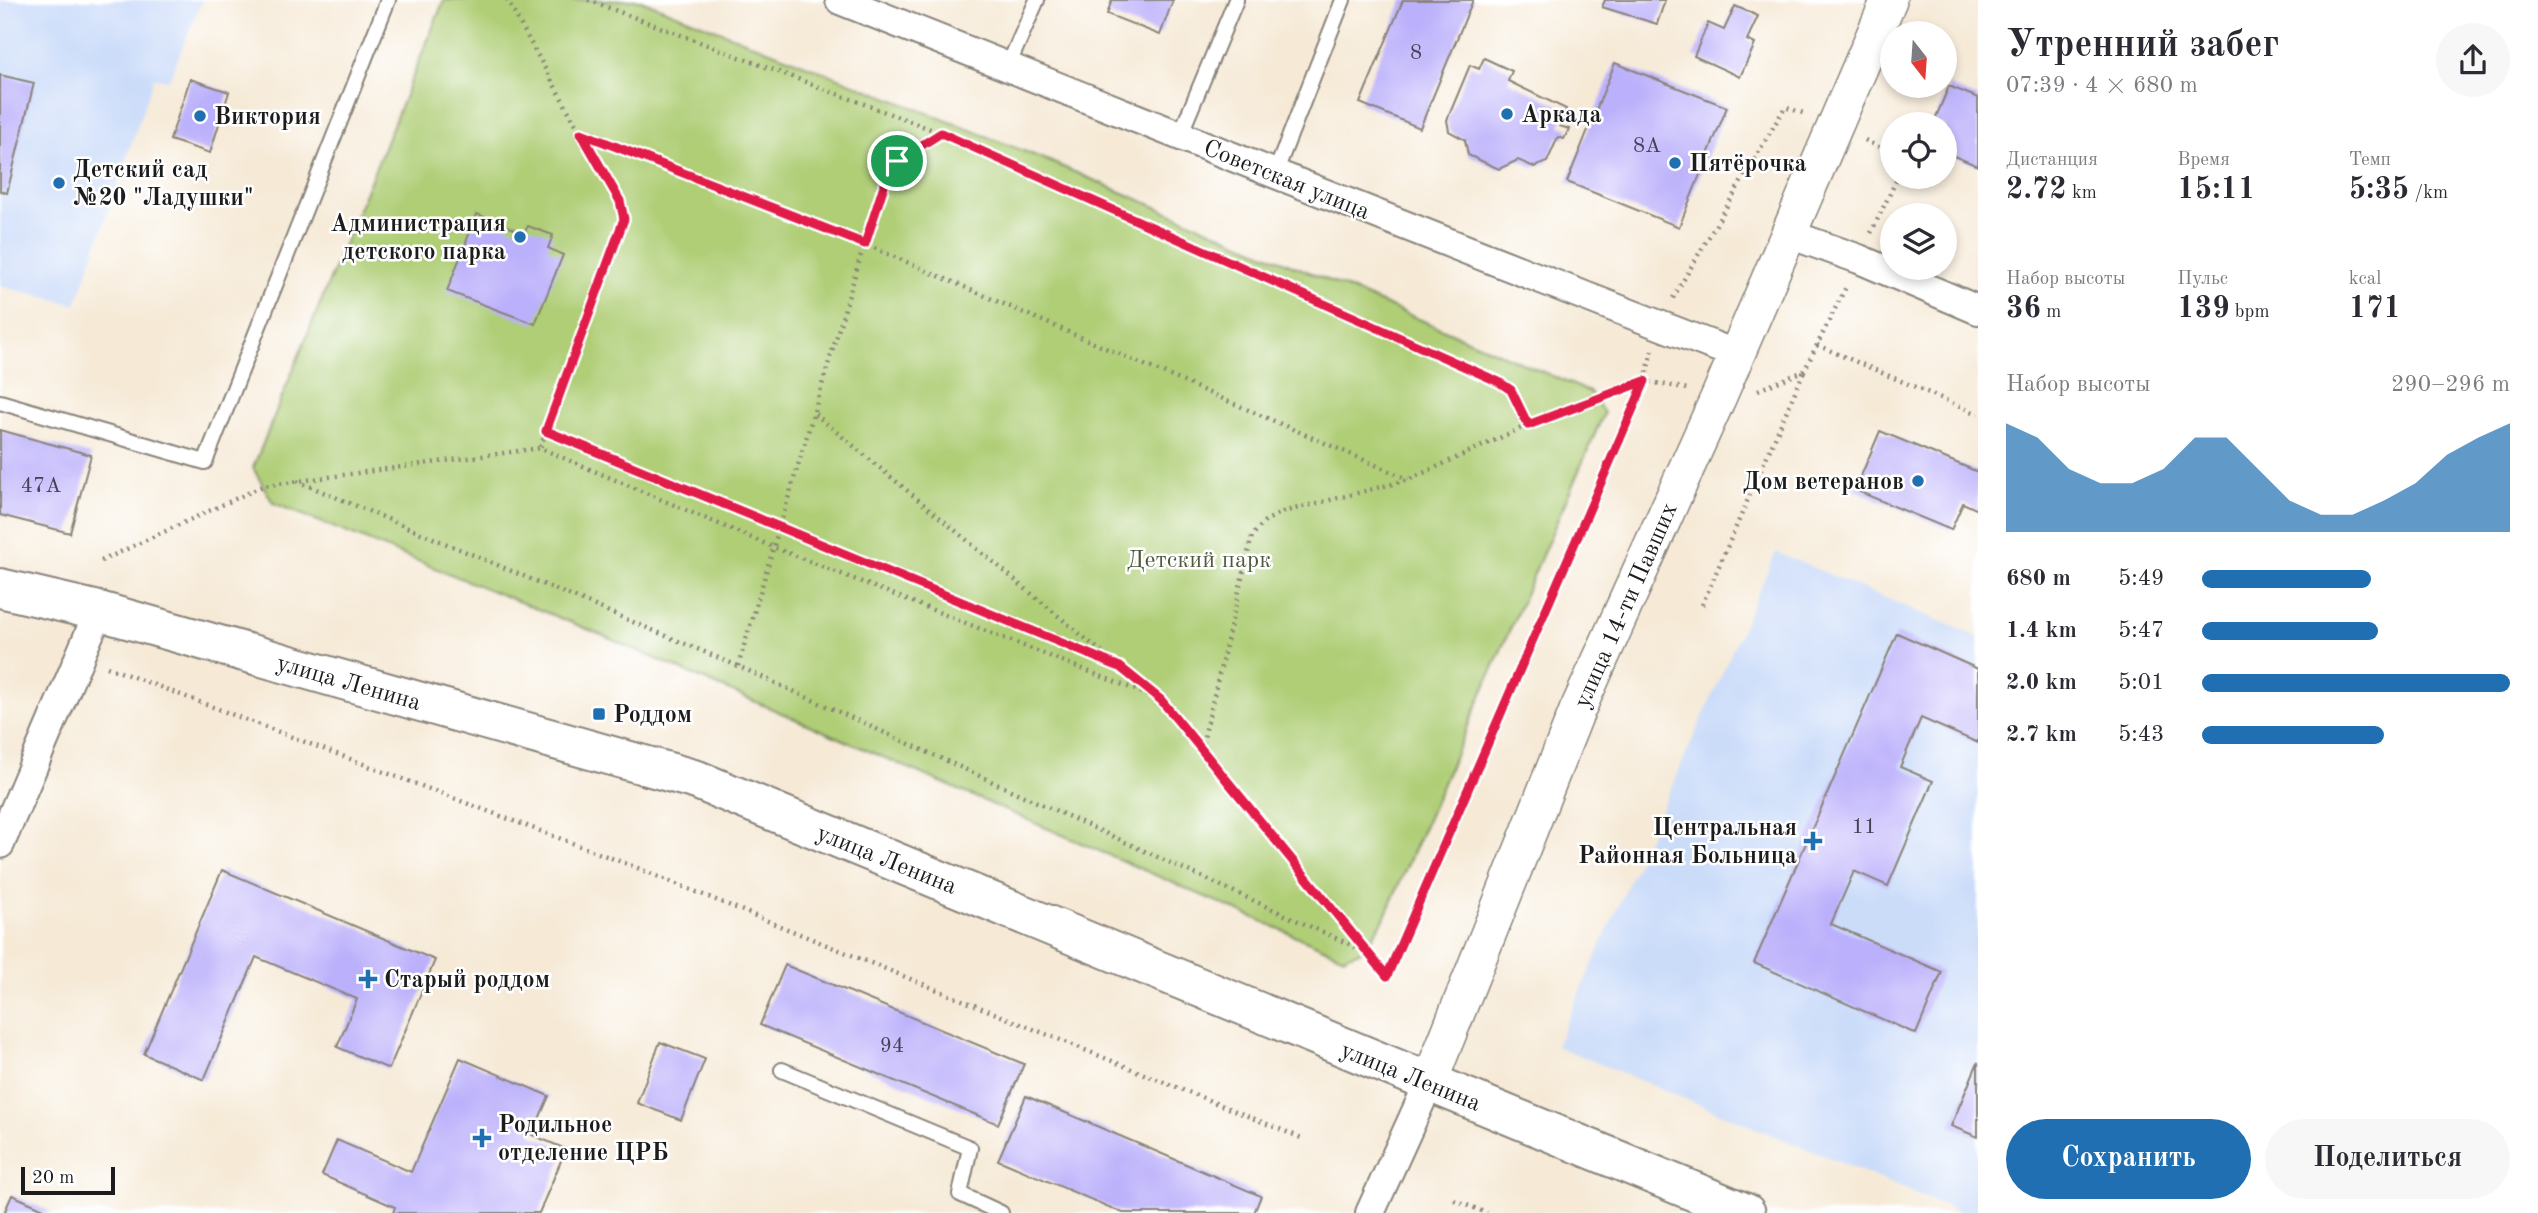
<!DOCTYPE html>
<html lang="ru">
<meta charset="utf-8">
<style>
:root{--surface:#fff;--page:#f7f7f7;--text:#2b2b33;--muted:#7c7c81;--accent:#1f6fb2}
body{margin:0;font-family:"Old Standard TT",serif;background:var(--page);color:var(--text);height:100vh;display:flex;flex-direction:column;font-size:26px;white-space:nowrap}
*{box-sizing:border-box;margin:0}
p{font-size:23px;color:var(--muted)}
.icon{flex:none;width:38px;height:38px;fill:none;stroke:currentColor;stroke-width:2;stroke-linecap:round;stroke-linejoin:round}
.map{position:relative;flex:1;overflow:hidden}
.panel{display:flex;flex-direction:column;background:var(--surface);width:560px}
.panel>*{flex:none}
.needle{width:46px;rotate:163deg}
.fabs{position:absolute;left:1880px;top:21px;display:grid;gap:14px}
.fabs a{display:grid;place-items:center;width:77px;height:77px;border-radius:50%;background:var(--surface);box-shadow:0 4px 10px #0003;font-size:35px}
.scale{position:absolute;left:21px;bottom:18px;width:94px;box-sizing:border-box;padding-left:7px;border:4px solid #1c1c1c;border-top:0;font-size:19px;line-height:24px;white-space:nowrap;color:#1c1c1c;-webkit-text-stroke:5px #fff;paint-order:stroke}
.pin{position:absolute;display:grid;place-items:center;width:60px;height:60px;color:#fff;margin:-30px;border:4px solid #fff;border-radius:50%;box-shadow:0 2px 7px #0007}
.round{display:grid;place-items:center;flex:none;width:74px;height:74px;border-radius:37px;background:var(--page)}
.summary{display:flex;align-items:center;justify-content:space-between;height:119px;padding:0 28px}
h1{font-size:38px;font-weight:700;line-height:52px}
.metrics{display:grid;grid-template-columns:repeat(3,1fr);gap:10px;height:119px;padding:7px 28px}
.metrics div{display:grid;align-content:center}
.metrics b{font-size:30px;font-weight:700}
.metrics small{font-size:19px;font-weight:400}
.metrics p{font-size:19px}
.chart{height:196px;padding:14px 28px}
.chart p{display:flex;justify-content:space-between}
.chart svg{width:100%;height:126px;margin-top:7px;fill:var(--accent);opacity:.7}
.cta{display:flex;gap:14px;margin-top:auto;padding:14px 28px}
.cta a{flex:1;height:80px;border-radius:42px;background:var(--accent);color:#fff;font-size:28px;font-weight:700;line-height:80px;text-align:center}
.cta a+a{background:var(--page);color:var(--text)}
ul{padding:0 28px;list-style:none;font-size:23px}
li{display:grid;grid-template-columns:112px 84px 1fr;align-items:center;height:52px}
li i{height:18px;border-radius:9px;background:var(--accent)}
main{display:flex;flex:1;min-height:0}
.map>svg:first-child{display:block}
</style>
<main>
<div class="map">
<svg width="1978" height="1213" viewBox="0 0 1978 1213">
<rect width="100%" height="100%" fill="#fff"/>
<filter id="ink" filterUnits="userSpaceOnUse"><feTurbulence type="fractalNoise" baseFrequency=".0143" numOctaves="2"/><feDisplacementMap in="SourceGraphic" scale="14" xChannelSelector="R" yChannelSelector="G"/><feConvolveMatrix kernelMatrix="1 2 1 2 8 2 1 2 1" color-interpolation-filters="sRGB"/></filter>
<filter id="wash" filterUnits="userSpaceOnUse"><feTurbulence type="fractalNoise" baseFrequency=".00686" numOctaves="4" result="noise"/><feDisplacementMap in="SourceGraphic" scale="28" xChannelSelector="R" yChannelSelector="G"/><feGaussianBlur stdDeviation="1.57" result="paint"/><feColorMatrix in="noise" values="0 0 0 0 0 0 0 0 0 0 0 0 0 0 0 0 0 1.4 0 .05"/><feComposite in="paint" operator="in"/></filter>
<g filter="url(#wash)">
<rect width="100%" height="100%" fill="#f6ead7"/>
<g fill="#cbdcf9">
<polygon points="0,0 202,0 169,80 154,78 76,305 0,286"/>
<polygon points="1776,552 1978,637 1978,1213 1963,1213 1556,1046"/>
</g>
<polygon fill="#afce76" stroke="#667549" stroke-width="2" points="444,0 641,0 1044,159 1590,392 1604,413 1383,921 1363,950 1344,957 592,631 273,503 253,468"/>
<g id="blocks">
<g fill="#bbb0fb">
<polygon points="1112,0 1173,0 1160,35 1107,14"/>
<polygon points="1403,0 1473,0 1420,128 1360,103"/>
<polygon points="1605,0 1665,0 1657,24 1602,7"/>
<polygon points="1735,6 1758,16 1747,40 1755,44 1740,77 1694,56 1708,23 1724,30"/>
<polygon points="1484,58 1512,71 1508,81 1566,109 1560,126 1569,129 1564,139 1558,137 1547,162 1534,167 1518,160 1499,169 1468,155 1465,140 1449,131 1447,120 1470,65 1479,69"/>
<polygon points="1615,63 1727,107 1679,227 1567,182"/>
<polygon points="0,75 34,83 7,193 0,191"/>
<polygon points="190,79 229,92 210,153 170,140"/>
<polygon points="1949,86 1978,98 1978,166 1944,152 1944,124 1933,124"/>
<polygon points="477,214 524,233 528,226 553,235 548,248 563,255 535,324 447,291"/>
<polygon points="0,430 91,455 70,533 0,515"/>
<polygon points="1880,431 1978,472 1978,510 1963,503 1951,530 1855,490"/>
<polygon points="1897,633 1978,669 1978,743 1921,718 1900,767 1933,781 1888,886 1854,871 1831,924 1942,972 1916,1034 1754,963"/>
<polygon points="222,870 435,960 389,1069 337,1047 357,999 256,957 204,1080 144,1054"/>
<polygon points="785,965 1024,1064 998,1124 760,1025"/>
<polygon points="660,1042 705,1059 681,1120 637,1103"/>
<polygon points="460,1058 549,1096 532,1135 566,1149 539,1213 393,1213 395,1207 322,1175 337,1140 411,1172"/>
<polygon points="1978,1062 1978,1137 1951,1126"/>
<polygon points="1026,1096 1261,1196 1254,1213 1123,1213 998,1160"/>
<polygon points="12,1195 53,1213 4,1213"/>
</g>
</g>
</g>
<g filter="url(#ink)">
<use href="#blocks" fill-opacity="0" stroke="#89837a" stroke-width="2"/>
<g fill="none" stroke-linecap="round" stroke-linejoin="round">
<g stroke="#89837a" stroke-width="18">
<g id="service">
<polyline points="1008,66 1037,0"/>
<polyline points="1180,135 1236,0"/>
<polyline points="1274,176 1343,0"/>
<polyline points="0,402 205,462 388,0"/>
<polyline points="782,1070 970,1148 960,1194 1001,1213"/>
</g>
</g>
<g stroke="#89837a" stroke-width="32">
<g id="minor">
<path d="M840,0c298,118 595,240 895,354"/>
<polyline points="1789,234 1859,259 1978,310"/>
<polyline points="0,844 99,611"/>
<polyline points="1370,1213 1429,1083"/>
</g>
</g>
<g stroke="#89837a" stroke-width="38">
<polyline id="tertiary" points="1429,1083 1577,711 1719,396 1889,0"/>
</g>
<g stroke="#89837a" stroke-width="42">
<polyline id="primary" points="0,588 99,611 697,780 1746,1213"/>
</g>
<g stroke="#89837a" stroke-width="4.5" stroke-dasharray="2 5" stroke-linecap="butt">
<polyline points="507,0 624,211 624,219 540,448"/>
<polyline points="588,0 941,133 1499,382 1511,390 1528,425"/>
<polyline points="581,133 865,244 1408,479"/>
<polyline points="1865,140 1892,154"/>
<polyline points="1871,233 1898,177"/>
<polyline points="1673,298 1785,107 1806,114"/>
<polyline points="1817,345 1978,414"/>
<polyline points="1758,390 1804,371 1847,285"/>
<polyline points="815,414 1157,698"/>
<polyline points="546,431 1120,667"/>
<polyline points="297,481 738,666 1362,950"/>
<polyline points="101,561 263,486 540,448 773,547 1161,700 1387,976 1645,381 1652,351"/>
<polyline points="1702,605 1804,371"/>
<polyline points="738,666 884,178 897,161 941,133"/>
<polyline points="107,667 630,865 1304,1139"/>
<polyline points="1201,750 1252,536 1265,521 1283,512 1408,480 1528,425 1645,381 1688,389"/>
<polyline points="1454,1200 1487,1213"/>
</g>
<use href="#service" stroke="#fff" stroke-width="14"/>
<use href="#minor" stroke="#fff" stroke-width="28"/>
<use href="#tertiary" stroke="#fff" stroke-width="35"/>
<use href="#primary" stroke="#fff" stroke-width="38"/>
</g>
</g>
<g fill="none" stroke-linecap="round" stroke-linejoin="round" filter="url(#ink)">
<g stroke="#fff" stroke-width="14">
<polygon id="route" points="581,133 865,244 889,170 897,161 941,133 1499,382 1511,390 1528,425 1645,381 1387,976 1161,700 1120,667 546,431 624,219 620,201"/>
</g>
<use href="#route" stroke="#e11d48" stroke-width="9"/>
</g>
<g fill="#1f6fb2" stroke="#fff" stroke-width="2.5">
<circle cx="1507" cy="114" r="7"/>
<circle cx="200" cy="116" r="7"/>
<circle cx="1675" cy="163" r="7"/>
<circle cx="59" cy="183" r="7"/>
<circle cx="520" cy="237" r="7"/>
<circle cx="1918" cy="481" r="7"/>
<rect x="592" y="707" width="14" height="14" rx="3.5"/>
<path d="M1809.5 830.5h7v7h7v7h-7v7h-7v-7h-7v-7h7z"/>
<path d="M364.5 968.5h7v7h7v7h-7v7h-7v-7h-7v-7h7z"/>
<path d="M478.5 1127.5h7v7h7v7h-7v7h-7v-7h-7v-7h7z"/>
</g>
<g text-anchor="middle" stroke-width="5" stroke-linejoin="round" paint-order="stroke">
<g font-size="21" fill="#444154">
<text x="1416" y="59">8</text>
<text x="1647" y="152">8А</text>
<text x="41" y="492">47А</text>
<text x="1864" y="833">11</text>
<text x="892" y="1052">94</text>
</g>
<g font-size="24" font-weight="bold" fill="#1c1c1c" stroke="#fff" text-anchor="start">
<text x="1521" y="122">Аркада</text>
<text x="214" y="124">Виктория</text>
<text x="1689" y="171">Пятёрочка</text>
<text x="73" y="177">Детский сад<tspan x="73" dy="28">№20 "Ладушки"</tspan></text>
<text x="506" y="231" text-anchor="end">Администрация<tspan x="506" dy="28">детского парка</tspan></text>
<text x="1904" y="489" text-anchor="end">Дом ветеранов</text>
<text x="613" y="722">Роддом</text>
<text x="1797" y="835" text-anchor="end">Центральная<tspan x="1797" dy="28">Районная Больница</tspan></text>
<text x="384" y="987">Старый роддом</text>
<text x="498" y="1132">Родильное<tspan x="498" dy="28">отделение ЦРБ</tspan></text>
</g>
<g font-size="24" fill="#1c1c1c" stroke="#fff">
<text transform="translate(1287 179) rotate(22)" y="8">Советская улица</text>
<text transform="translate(1625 605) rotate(-66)" y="8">улица 14-ти Павших</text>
<text transform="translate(349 682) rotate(16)" y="8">улица Ленина</text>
<text transform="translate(887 859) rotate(22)" y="8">улица Ленина</text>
<text transform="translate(1411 1076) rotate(22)" y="8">улица Ленина</text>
</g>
<g font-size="24" fill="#4f5a3c" stroke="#fff">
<text x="1199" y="567">Детский парк</text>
</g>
</g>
</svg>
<div class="fabs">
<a><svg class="needle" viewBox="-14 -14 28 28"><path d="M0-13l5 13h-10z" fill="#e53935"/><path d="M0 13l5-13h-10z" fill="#7c7c81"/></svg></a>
<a><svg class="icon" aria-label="locate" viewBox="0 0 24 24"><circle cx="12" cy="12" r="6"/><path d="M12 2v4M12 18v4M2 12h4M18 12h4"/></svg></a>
<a><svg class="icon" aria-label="layers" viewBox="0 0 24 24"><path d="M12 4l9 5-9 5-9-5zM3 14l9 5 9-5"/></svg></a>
</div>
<div class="scale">20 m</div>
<div class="pin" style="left:897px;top:161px;background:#1e9e55"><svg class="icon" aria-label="arrive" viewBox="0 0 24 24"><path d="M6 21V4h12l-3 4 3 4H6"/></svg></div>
</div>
<section class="panel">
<div class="summary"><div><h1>Утренний забег</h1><p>07:39 · 4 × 680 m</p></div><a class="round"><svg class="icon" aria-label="share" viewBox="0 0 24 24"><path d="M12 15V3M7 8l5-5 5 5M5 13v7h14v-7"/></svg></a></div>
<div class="metrics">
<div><p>Дистанция</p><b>2.72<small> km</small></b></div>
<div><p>Время</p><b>15:11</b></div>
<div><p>Темп</p><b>5:35<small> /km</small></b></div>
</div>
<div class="metrics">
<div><p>Набор высоты</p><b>36<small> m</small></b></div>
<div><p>Пульс</p><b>139<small> bpm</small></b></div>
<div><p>kcal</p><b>171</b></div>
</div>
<div class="chart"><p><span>Набор высоты</span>290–296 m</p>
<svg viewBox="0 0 160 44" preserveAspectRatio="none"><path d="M0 44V6L10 11L20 22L30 27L40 27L50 22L60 11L70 11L80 22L90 33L100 38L110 38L120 33L130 27L140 17L150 11L160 6V44z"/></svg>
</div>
<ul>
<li><b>680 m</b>5:49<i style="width:55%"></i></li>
<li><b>1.4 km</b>5:47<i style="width:57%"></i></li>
<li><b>2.0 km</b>5:01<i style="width:100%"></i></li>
<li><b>2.7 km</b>5:43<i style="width:59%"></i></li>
</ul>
<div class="cta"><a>Сохранить</a><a>Поделиться</a></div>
</section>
</main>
